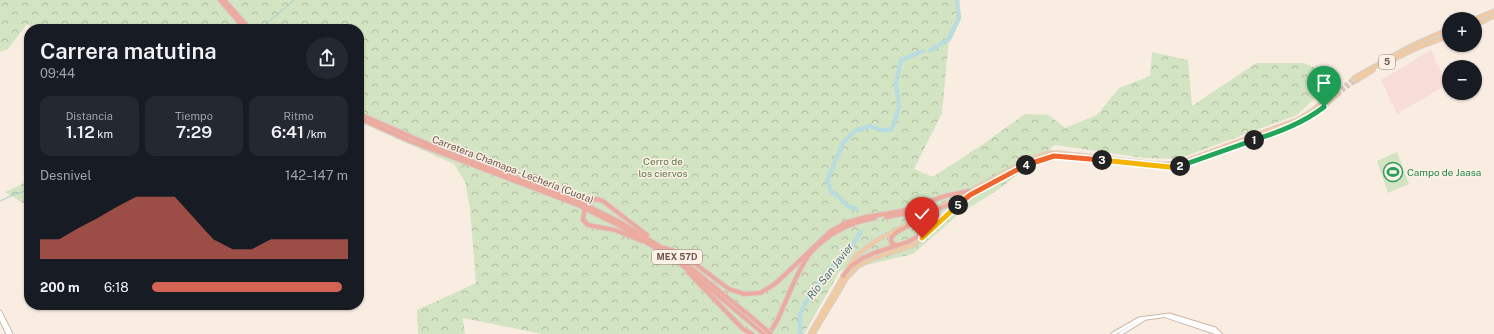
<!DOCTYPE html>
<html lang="es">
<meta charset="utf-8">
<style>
:root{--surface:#171b24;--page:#242831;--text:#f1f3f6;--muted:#9ea1a6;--accent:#d56354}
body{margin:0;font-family:"Public Sans",sans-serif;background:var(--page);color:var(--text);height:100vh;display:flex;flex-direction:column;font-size:15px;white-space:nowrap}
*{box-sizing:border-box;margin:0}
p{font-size:13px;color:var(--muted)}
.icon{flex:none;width:22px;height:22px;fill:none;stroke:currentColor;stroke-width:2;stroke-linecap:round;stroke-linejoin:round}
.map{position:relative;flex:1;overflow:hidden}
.details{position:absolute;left:24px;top:24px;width:340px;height:286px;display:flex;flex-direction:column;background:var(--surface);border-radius:16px;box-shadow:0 1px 3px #0004}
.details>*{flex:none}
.fabs{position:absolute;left:1442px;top:12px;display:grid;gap:8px}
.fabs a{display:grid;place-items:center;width:40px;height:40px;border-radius:50%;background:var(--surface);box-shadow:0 1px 3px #0004;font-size:20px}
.pin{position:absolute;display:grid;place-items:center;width:34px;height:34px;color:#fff;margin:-41px -17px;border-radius:50% 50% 50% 0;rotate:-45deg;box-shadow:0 0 4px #0007}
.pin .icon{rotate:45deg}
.km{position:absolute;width:20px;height:20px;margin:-10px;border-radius:50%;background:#222;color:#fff;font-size:11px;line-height:20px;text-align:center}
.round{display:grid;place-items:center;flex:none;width:42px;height:42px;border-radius:21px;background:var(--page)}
.headline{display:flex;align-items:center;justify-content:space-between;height:68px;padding:0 16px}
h1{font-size:22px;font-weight:600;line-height:30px}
.stats{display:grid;grid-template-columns:repeat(3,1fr);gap:6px;height:68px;padding:4px 16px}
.stats div{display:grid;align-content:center;border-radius:10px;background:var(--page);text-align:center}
.stats b{font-size:17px;font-weight:600}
.stats small{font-size:11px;font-weight:400}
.stats p{font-size:11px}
.chart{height:112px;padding:8px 16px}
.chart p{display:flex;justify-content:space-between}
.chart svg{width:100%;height:72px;margin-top:4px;fill:var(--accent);opacity:.7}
ul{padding:0 16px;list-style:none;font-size:13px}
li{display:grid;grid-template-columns:64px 48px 1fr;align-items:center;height:30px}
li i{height:10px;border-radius:5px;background:var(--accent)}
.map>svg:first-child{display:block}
</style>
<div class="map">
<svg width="1494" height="334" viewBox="0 0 1494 334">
<defs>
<pattern id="forest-crowns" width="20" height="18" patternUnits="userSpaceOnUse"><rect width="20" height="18" fill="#d3e4c2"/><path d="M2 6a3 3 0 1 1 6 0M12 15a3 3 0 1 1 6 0" fill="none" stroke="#afbba0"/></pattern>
</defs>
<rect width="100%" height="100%" fill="#f9ede1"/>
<polygon fill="#f8ddd6" points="1431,50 1447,85 1397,114 1381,80"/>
<g fill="url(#forest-crowns)">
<polygon points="0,0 957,0 959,18 949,39 942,113 914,169 933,177 983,144 1025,114 1049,115 1065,128 1097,115 1119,88 1150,76 1152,52 1188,60 1192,106 1256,63 1304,63 1322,71 1326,87 1297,115 1178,159 1144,158 1055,145 999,189 958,215 913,254 840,271 804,334 542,334 463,318 465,334 418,334 417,310 476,283 470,209 465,182 454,164 359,122 359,29 34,29 27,24 8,49 0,52"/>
<polygon points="29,181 29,203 26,205 5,192"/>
</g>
<polygon fill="#d3e4c2" points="1397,152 1409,184 1388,193 1377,161"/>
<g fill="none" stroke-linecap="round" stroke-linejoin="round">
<g stroke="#a0cdd0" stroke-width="1">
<polyline points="257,29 266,24 294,0"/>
<polyline points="0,201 15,194 29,190"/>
</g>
<g stroke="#b9dddf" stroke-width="4.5">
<polyline points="931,50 949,39 959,18 957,0"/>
<polyline points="856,209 848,206 840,198 831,191 827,181 843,143 855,131 870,126 880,130 891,130 895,121 899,105 896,84 901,60 923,51"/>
<polyline points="800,334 800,314 811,293 827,272 851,247 861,232"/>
</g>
<g stroke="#d6c7bc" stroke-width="3.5" stroke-dasharray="3.5 2" stroke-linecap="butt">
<polyline points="1336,92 1354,78"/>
<polyline points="1338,94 1356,81"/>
</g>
<g stroke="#cdb6aa" stroke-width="5">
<g id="secondary">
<polyline points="0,312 11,334"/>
<polyline points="1166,316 1220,334"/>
<polyline points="0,317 8,334"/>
<polyline points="1113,334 1139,319 1169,315 1215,329 1220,334"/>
<polyline points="1120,334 1144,319"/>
</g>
</g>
<g stroke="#d6cfcd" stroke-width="5.5">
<g id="primary">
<polyline points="1475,19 1494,11"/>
<polyline points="1475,25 1494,16"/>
<polyline points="1380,66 1419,47 1449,36"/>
<polyline points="1354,78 1411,46 1449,29"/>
<polyline points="1356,81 1373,70"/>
<polyline points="848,268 857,255 874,242 1028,160 1048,153 1059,153 1156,164 1169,164 1183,162 1297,120 1312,111 1336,92"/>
<polyline points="810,334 844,275"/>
<polyline points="813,334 846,279 858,266 874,258 914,245 929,232 943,218 970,195 1029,163 1049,157 1059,155 1155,166 1169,167 1183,165 1298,124 1314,114 1338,94"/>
</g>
</g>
<g stroke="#d6cfcd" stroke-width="6">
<g id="motorway">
<polyline points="220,0 245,29"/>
<polyline points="224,0 250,29"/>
<polyline points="359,114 444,151 580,202 618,221 679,258 750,316"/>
<polyline points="359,118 410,141 578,205 616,224 677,261 764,334"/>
<polyline points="590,202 596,199 603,201 647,235"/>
<polyline points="584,212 583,220 588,225 615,230 642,241"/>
<polyline points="886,217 902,214 915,216"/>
<polyline points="922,238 925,229"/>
<path d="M897,245l-5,-1c-3,-6 1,-9 5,-12l41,-23 32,-14"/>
<polyline points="665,248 674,251 694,263 729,289 744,294 760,293 775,284 831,231 845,223 866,217 902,211 945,196 969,191"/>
<polyline points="689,273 743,329 752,334"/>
<polyline points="843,276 851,266 863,258 874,253 908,242 919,236 922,231 922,221"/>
<path d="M767,333l5,-4 5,-8c9,-19 21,-53 34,-69 17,-18 40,-30 64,-34"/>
</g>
</g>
<use href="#secondary" stroke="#fff" stroke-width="3"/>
<use href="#primary" stroke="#f0caa0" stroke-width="3.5"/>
<use href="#motorway" stroke="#ecab9f" stroke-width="4"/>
<g stroke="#d6cfcd" stroke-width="6" stroke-linecap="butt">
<g id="motorway-bridge">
<polyline points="917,214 924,220"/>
<polyline points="750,316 771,334"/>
</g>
</g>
<use href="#motorway-bridge" stroke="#ecab9f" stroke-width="4"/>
</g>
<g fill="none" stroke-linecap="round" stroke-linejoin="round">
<g stroke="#fff" stroke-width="8">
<path id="split-1" d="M1254,140c25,-8 49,-17 70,-33"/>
</g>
<g stroke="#fff" stroke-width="8">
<polyline id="split-2" points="1180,166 1254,140"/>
</g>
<g stroke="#fff" stroke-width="8">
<polyline id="split-3" points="1102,160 1169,167 1180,166"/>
</g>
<g stroke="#fff" stroke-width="8">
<polyline id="split-4" points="1026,165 1054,156 1102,160"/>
</g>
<g stroke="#fff" stroke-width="8">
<polyline id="split-5" points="958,205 970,195 1026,165"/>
</g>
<g stroke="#fff" stroke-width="8">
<polyline id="split-6" points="922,238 958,205"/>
</g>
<use href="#split-1" stroke="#22a559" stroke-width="5"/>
<use href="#split-2" stroke="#22a559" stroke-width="5"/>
<use href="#split-3" stroke="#f5b400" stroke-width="5"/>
<use href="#split-4" stroke="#f0652b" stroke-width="5"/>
<use href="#split-5" stroke="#f0652b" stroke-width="5"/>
<use href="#split-6" stroke="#f5b400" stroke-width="5"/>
</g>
<defs>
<g id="stadium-ring" transform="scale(1)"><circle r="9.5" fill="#fcf1e6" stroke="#2e9e5b" stroke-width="1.5"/><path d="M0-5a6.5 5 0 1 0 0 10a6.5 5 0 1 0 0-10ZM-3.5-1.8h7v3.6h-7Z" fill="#2e9e5b"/></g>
</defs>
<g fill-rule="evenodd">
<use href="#stadium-ring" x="1393" y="172"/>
</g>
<g text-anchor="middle" stroke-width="3" stroke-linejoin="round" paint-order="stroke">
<g fill="#fcf1e6" stroke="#97837a" stroke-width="1">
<rect x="1379" y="55" width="16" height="14" rx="3"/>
<rect x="652" y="250" width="50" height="14" rx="3"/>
</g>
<g font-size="9" font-weight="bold" fill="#6c544b">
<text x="1387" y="65">5</text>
<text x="677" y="260">MEX 57D</text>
</g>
<g font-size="10" fill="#5a7748" stroke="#fcf1e6">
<text x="663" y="165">Cerro de<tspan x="663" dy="12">los ciervos</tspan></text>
</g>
<g font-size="10" fill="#6c544b" stroke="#fcf1e6">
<text transform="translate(513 169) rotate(21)" y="4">Carretera Chamapa - Lechería (Cuota)</text>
</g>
<g font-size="10" fill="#27864d" stroke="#fcf1e6" text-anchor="start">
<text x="1407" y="176">Campo de Jaasa</text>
</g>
<g font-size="11" font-style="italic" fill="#457477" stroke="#fcf1e6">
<text transform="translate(830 271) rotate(-52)" y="4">Río San Javier</text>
</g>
</g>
</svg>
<div class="fabs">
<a>+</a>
<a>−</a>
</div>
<div class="pin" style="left:1324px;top:107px;background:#1e9e55"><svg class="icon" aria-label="arrive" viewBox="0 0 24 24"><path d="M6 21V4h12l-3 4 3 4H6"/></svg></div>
<div class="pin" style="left:922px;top:238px;background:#d93025"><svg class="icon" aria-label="check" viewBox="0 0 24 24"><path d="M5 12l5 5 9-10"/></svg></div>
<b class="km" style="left:1254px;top:140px">1</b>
<b class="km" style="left:1180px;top:166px">2</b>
<b class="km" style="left:1102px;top:160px">3</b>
<b class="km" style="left:1026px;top:165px">4</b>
<b class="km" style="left:958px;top:205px">5</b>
<section class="details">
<div class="headline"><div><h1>Carrera matutina</h1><p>09:44</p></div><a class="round"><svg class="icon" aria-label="share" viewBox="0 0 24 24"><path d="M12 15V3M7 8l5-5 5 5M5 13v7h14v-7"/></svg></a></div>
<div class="stats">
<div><p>Distancia</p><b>1.12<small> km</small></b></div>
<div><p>Tiempo</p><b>7:29</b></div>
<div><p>Ritmo</p><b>6:41<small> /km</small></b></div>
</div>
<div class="chart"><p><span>Desnivel</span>142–147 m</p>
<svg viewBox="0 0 160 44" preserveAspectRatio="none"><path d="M0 44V32L10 32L20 25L30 19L40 12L50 6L60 6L70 6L80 19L90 32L100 38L110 38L120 32L130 32L140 32L150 32L160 32V44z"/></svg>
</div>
<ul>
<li><b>200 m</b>6:18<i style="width:97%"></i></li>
</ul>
</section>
</div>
